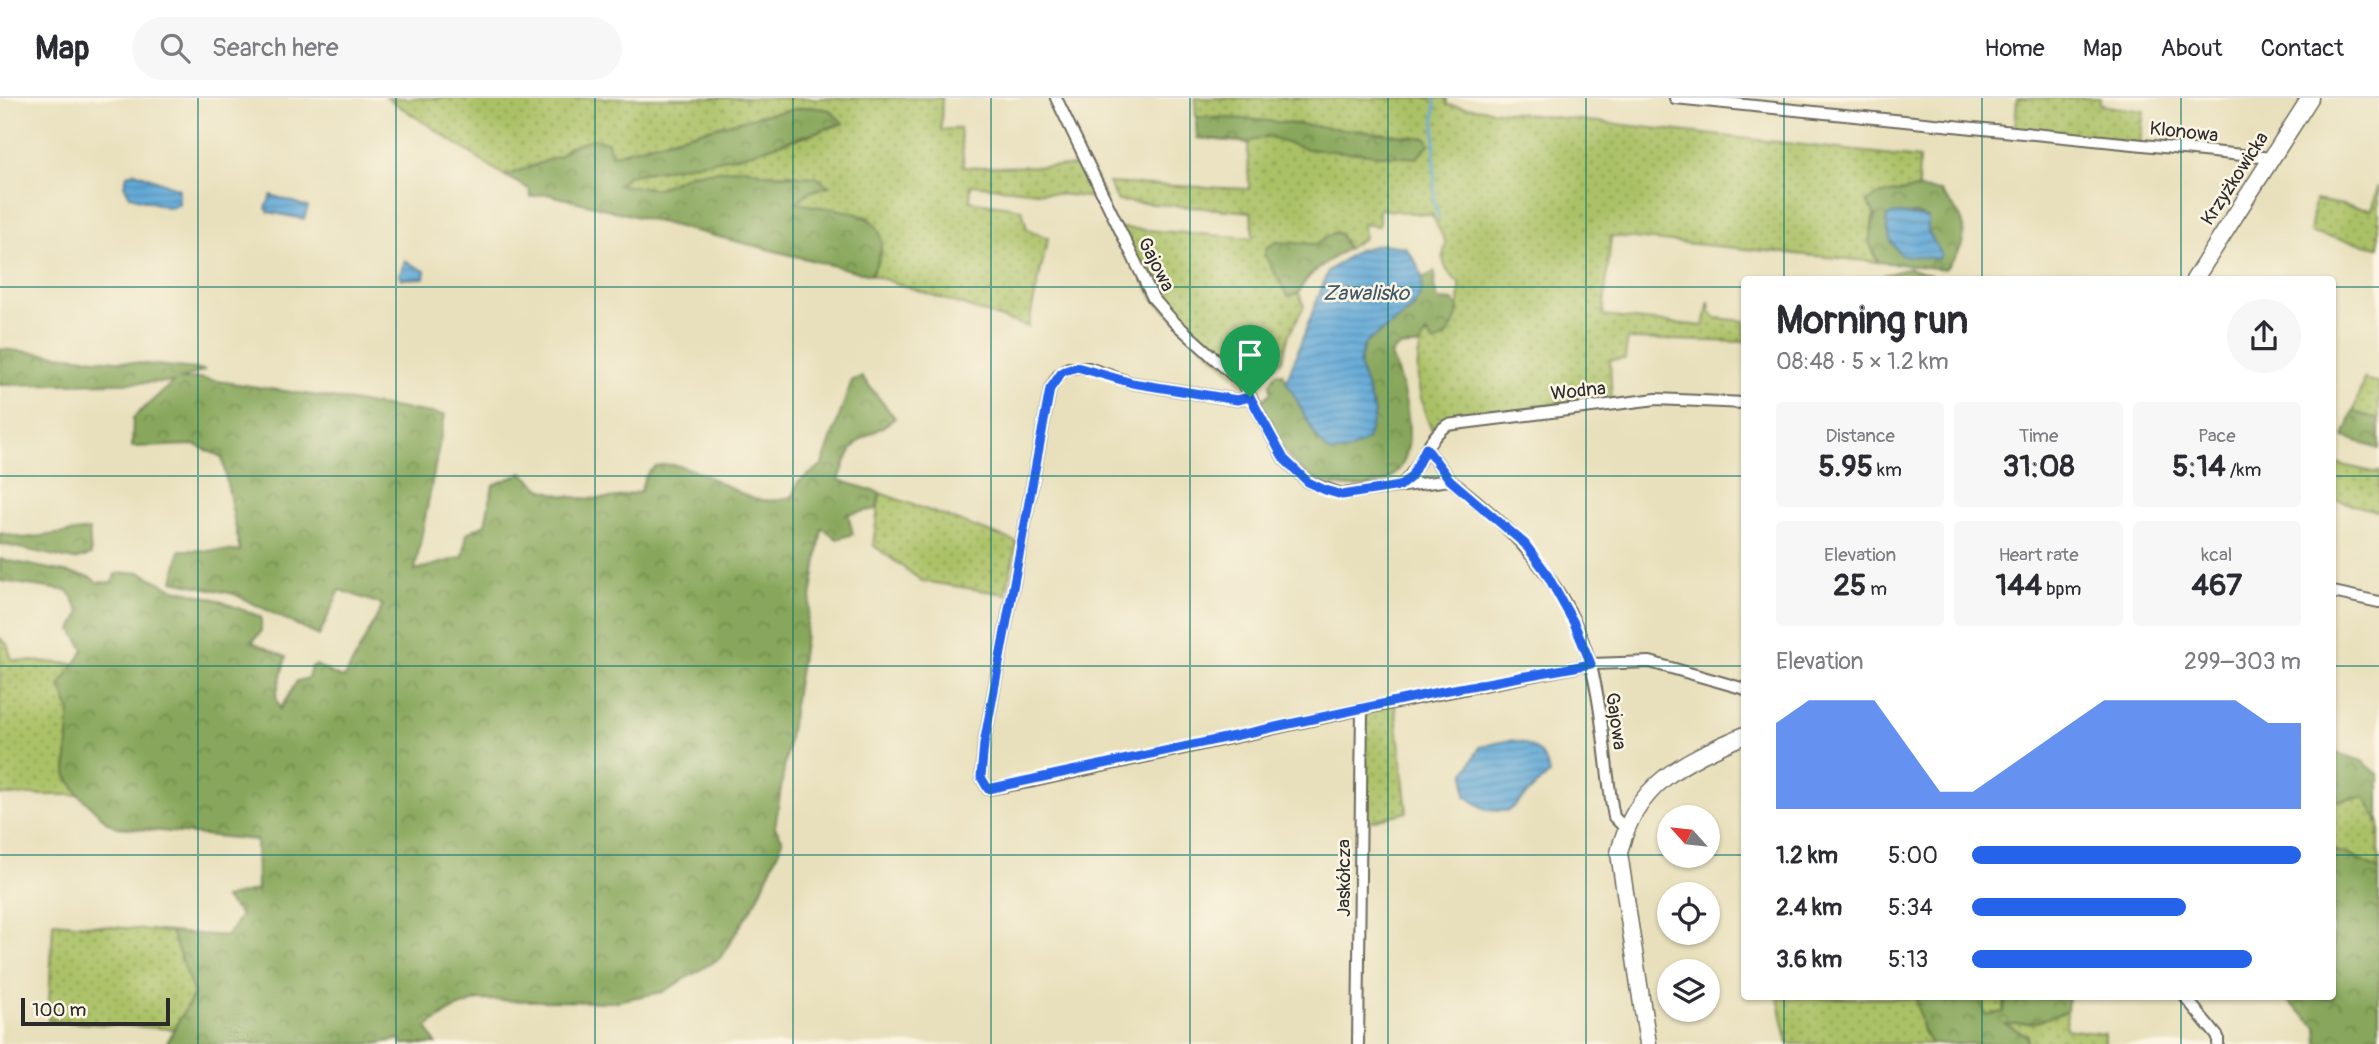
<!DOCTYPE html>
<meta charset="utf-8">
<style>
:root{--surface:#fff;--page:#f7f7f7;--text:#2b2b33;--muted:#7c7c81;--line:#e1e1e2;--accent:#2563eb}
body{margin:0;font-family:Pangolin,sans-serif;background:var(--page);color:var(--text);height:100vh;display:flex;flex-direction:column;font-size:26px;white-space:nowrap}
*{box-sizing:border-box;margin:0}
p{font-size:23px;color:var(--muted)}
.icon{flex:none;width:38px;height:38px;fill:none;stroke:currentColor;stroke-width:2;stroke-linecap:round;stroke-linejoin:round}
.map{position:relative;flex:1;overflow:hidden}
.drawer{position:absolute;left:1741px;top:178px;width:595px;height:724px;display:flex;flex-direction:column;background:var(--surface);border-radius:7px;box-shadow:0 2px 5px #0004}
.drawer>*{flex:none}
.needle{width:46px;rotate:297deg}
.controls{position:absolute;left:1657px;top:707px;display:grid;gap:14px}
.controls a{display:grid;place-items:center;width:63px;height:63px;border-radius:50%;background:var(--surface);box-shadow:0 2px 5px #0004;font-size:35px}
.scale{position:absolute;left:21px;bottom:18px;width:149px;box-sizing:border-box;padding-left:7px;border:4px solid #2b2b2b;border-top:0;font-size:19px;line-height:24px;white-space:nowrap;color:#2b2b2b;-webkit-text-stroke:5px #fcf5e5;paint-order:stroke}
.pin{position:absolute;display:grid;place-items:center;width:60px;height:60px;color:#fff;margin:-72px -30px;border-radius:50% 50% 50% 0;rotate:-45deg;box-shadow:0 0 7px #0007}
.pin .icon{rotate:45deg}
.round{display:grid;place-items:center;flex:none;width:74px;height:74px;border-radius:37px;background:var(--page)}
.headline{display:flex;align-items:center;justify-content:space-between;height:119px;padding:0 35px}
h1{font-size:38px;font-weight:700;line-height:52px}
.figures{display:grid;grid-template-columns:repeat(3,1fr);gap:10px;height:119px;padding:7px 35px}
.figures div{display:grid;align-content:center;border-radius:7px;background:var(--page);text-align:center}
.figures b{font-size:30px;font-weight:700}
.figures small{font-size:19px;font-weight:400}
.figures p{font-size:19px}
.chart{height:196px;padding:14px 35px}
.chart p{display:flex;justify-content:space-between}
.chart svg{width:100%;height:126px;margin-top:7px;fill:var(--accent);opacity:.7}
ul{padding:0 35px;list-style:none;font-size:23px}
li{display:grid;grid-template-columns:112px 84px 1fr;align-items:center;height:52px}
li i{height:18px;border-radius:9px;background:var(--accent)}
header{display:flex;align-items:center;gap:42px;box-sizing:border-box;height:98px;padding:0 35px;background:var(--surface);border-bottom:2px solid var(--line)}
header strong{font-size:33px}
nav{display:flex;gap:38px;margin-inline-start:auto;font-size:24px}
.search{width:490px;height:63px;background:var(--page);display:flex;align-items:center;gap:18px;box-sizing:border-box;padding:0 24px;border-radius:38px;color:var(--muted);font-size:26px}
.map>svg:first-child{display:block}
</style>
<header>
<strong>Map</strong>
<div class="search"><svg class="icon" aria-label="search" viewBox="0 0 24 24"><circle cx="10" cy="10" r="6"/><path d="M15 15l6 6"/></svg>Search here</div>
<nav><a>Home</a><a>Map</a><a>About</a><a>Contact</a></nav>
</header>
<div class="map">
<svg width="2379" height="946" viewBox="0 0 2379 946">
<defs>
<pattern id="green-dots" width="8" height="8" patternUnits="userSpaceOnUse" patternTransform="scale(1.75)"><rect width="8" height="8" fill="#abc166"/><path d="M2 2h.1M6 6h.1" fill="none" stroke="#8b9d54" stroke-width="1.8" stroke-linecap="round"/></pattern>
<pattern id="forest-crowns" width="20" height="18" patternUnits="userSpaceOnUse" patternTransform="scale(1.75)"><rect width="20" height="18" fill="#88a75b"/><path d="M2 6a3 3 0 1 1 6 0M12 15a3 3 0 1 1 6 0" fill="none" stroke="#6f884b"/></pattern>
<pattern id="water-rules" width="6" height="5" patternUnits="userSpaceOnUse" patternTransform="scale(1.75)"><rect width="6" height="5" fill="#60a8d7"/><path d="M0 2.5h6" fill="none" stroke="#4f89af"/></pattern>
</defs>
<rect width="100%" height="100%" fill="#fcf5e5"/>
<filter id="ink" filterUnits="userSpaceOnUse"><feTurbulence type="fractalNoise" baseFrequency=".0143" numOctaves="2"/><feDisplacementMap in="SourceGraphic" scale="14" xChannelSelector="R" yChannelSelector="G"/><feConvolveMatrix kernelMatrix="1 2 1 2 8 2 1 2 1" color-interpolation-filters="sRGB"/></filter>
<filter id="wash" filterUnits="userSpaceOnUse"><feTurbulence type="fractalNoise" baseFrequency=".00686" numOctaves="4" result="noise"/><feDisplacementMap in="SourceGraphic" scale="28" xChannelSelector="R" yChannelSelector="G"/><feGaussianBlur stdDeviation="1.57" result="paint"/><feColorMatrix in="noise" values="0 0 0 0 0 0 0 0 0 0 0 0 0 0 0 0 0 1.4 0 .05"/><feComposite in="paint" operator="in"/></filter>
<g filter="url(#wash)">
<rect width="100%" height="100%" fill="#e8e0bc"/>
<g fill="url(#green-dots)" stroke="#6b7648" stroke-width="2">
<polygon points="387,0 942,0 941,32 960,30 964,69 1089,68 1106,101 971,87 970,103 1022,111 1027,131 1048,140 1028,229 871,177 882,155 870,119 795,105 809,94 828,88 791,76 765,76 746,70 691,76 657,91 619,87 627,78 745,57 842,26 830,12 809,9 762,17 610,57 569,49 560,58 505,78"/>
<path d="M1195,0h252v7l472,53 -1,31 -41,6 -8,47 9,20 -267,-26 -8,80 101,10 5,-25 1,11 6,6 29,3v21l-118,-3 -2,20 -15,1 2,44 -152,12 -28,14c-14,-28 -21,-70 -6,-98l19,5c13,-17 16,-34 14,-54 -15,-12 -19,-22 -13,-40l-14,-28 -53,-6v17l-16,-2 1,14 -17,11 -3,-9 -42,6 -26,-4 -11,14 23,40 11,-3 5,13 -15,29 -7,25 -10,9 -28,16 -91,-87 -34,-70 134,10 -2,-26 -133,-11 -10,-18 141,6 -1,-46 -51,-5z"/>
<polygon points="2017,0 2101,0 2100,7 2144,13 2140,45 2015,32"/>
<polygon points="2379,86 2379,149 2310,135 2315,102 2371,112"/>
<polygon points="2364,281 2379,285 2379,321 2353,314"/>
<polygon points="2333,365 2378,375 2379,373 2379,414 2333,401"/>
<polygon points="880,395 1017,444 1006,496 922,483 873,447"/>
<polygon points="0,540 7,546 12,562 75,566 60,587 70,613 66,676 79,697 0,697"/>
<polygon points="1395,606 1407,714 1363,725 1365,614"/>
<polygon points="2365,699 2379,725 2379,772 2345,755 2333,753 2333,703"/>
<polygon points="53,824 171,834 194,896 174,931 48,923"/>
<polygon points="1778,900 1916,900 1923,933 1931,946 1788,946"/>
<polygon points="1980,900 2005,900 2004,914 1985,917"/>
<polygon points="2067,913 2066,931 2105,936 2105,946 2026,946 2028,937 2003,926 2037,924"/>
</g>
<g fill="url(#forest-crowns)" stroke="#5a6943" stroke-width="2" fill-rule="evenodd">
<path d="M809,9l21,3 13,13 -98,32 -118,21 -8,9 38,4 34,-15 55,-6 19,6 51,3 13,9 -20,6 -13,11c47,9 111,5 75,72l-325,-81 -15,3 -2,-8 -24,-13 55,-20 9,-9 23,-8 16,3 3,13 151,-40z"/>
<polygon points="1196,19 1249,21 1427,40 1429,46 1417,60 1307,51 1266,39 1248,44 1197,40"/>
<path d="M1918,91l23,2c5,10 16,18 20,27 9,21 -3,37 -16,51l-67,-7 -9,-20 6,-27 -8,-13 10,-7zM1914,116l14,4v14l8,16c-21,12 -24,7 -44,-4l-6,-22 14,-7z"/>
<path d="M1335,134l5,2 7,15c-15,9 -43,26 -48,44l-11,3 -23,-40 1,-8 10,-6 40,2z"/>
<polygon points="1909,170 1942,181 1946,182 1886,182 1884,177"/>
<path d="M1435,173l-1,16 4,13 15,1 6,7c-4,16 -10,30 -25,35l-8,-10 -7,13c-12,0 -22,-2 -28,9 19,48 41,135 -39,132 -21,-1 -38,-5 -54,-20 -17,-16 -27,-44 -38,-65l11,-9 -1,-9 6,-11h6l22,37 14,33 57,-29 -16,-49 5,-21 50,-36 8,-29z"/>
<path d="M0,251l205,21 -27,10 20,-2 247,37 -30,155 48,-13 4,-24 18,-9 8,-39 29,-12c8,4 14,14 22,17 30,11 67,12 97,1 8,-57 79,-6 104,4 16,7 32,7 48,1l4,-13 25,-18 30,-85 10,-3 33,41c-11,10 -30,17 -38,25 -10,10 -13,24 -18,37l41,13 -3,16 -29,5 5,20 -16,5 -15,-11 -47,299 8,13 -25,58 -38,60 -57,34 -52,10 -133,-2 -26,10 -25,17 9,17h-34l-1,-5 -26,5h-209l28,-50 -23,-62 56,4 14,-21 -17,-17 33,-8 -1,-50 -139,-13 -9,-4 -29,-28 -13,-21 4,-63 -10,-26 24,-35 -12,-20 8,-17 -11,-22 -69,-10v-22l90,18 7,5 15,1 3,-9 25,-2 31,16 41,10 49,19v15l-9,10 34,15 -10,39 4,13 17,-28 11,-3 3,-11 5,-2 23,12h6l38,-72 -43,-15 -21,46 -85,-42 -61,-13 7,-31 60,1 -18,-94 -27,-12 -63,2 1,-29 40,-36 -173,3z"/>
<polygon points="2353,314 2379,321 2379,351 2344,339"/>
<polygon points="89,432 91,457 74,462 0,446 0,435 24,440"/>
<polygon points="2333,654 2362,663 2379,677 2379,725 2365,699 2333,703"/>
<polygon points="2333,753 2345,755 2379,772 2379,946 2318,946 2317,929 2284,900 2333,900"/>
<polygon points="1916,900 1980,900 1985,917 2004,914 2005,900 2068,900 2067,913 2037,924 2005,926 2028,938 2026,946 1931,946 1923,933"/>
</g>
<g fill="url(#water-rules)" stroke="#466a81" stroke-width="2">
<polygon points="135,74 179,91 179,106 170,110 130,98 124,87 127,77"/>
<polygon points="271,97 308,109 304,121 269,114 266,110"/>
<path d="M1894,115l34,5v14l13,21 -2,6 -37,-4c-10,-8 -17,-25 -15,-39z"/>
<path d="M1381,146l24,3c43,50 -3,69 -41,97l-5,21 16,49 -8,26 -19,11 -17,2c-19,-15 -30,-49 -45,-71l42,-111 30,-21z"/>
<polygon points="405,163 425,173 424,180 402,181 399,177"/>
<path d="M1510,642c20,2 37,13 39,34l-40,37 -23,-1 -21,-14v-23l15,-26z"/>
</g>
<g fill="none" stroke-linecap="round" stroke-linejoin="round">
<polyline stroke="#60a8d7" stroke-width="2.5" points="1435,0 1434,105 1439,120"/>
</g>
</g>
<g filter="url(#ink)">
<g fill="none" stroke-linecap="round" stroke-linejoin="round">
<g stroke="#6d6a5e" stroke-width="14">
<g id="street">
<path d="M1056,0l97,200 20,23 71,64 40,74 24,23 34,12 108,-14c63,47 118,105 140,183 12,41 15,100 22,143l2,11 11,11"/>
<polyline points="1675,0 2272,60"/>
<polyline points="1250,299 1237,302 1132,285 1089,270 1068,270 1058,278 1050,291 984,646 981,679 988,691 1034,683 1362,611 1591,566 1650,564 1745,591"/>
<polyline points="1426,350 1450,382"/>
<path d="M1400,388c21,-17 24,-45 47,-61l209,-26 89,4"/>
<polyline points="2333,494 2379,504"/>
<polyline points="2186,900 2218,939 2218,946"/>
<polyline points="1358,946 1362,611"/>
</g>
</g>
<g stroke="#6d6a5e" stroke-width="19">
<g id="secondary">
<polyline points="2194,182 2310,0"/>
<path d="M1648,946l-29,-191c16,-70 64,-91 126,-118"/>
</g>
</g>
<use href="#street" stroke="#fff" stroke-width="10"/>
<use href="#secondary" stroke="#fff" stroke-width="16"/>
</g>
</g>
<g fill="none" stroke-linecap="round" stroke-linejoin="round" filter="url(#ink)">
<g stroke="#fff" stroke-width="14">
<polygon id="route" points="1077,269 1132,285 1237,302 1250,299 1284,361 1308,384 1325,392 1342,397 1400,388 1411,379 1426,350 1450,382 1525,446 1545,473 1574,525 1591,566 1438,594 988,691 981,679 984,646 1050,291 1062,274"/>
</g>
<use href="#route" stroke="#2563eb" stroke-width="9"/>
</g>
<path fill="none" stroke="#0f766e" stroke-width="2" stroke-opacity="0.55" d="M198,0v946M396,0v946M595,0v946M793,0v946M991,0v946M1190,0v946M1388,0v946M1586,0v946M1784,0v182M1982,0v182M2181,0v182M0,189h1745M2333,189h46M0,378h1745M2333,378h46M0,568h1745M2333,568h46M0,757h1670M1708,757h37M2333,757h46M1784,900v46M1982,900v46M2181,900v46"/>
<g text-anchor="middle" stroke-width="5" stroke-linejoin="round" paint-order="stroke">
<g font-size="19" fill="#2b2b2b" stroke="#fcf5e5">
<text transform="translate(2184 33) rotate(6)" y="7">Klonowa</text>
<text transform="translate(2234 80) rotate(-57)" y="7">Krzyżkowicka</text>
<text transform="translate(1157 166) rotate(63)" y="7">Gajowa</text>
<text transform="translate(1578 292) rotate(-6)" y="7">Wodna</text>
<text transform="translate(1617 623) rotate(82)" y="7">Gajowa</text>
<text transform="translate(1343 780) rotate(-90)" y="7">Jaskółcza</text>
</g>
<g font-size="21" font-style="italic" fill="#3e5767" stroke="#fcf5e5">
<text x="1366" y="202">Zawalisko</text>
</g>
</g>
</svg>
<div class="controls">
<a><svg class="needle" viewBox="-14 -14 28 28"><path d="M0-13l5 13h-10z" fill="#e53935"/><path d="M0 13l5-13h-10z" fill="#7c7c81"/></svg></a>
<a><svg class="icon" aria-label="locate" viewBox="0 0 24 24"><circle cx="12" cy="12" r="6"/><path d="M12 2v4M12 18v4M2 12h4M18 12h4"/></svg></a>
<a><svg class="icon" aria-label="layers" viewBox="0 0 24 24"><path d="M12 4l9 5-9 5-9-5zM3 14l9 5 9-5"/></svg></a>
</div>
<div class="scale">100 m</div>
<div class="pin" style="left:1250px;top:299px;background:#1e9e55"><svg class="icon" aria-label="arrive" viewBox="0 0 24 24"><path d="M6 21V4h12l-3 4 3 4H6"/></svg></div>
<section class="drawer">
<div class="headline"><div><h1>Morning run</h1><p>08:48 · 5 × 1.2 km</p></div><a class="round"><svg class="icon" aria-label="share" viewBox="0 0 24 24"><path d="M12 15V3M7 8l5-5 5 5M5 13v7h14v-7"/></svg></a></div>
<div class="figures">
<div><p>Distance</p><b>5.95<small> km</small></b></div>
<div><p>Time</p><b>31:08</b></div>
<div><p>Pace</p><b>5:14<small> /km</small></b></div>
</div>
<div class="figures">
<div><p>Elevation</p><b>25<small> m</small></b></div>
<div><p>Heart rate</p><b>144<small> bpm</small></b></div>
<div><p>kcal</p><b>467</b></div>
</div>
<div class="chart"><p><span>Elevation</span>299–303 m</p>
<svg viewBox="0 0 160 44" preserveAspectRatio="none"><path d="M0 44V14L10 6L20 6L30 6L40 22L50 38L60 38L70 30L80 22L90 14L100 6L110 6L120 6L130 6L140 6L150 14L160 14V44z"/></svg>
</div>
<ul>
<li><b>1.2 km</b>5:00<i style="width:100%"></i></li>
<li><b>2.4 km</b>5:34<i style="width:65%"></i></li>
<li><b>3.6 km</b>5:13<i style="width:85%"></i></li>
</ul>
</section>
</div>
